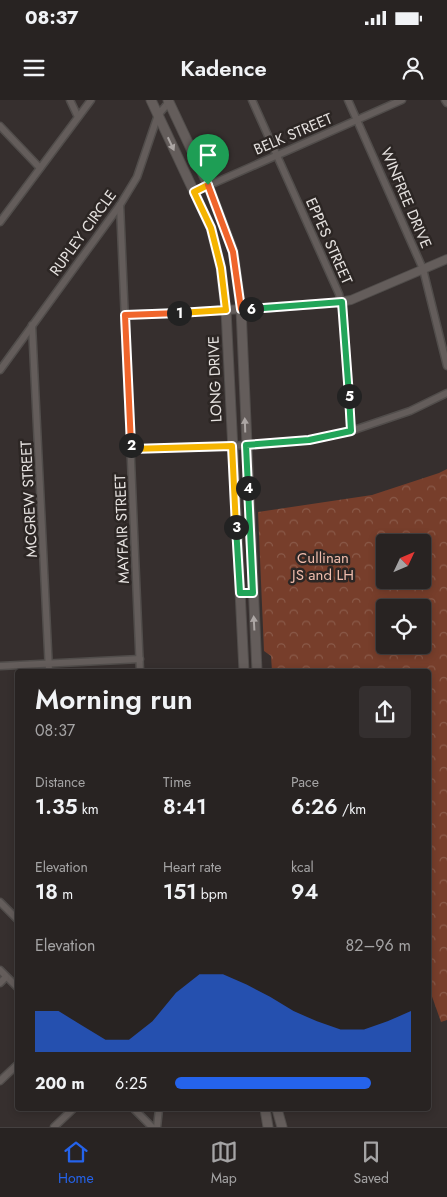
<!DOCTYPE html>
<meta charset="utf-8">
<style>
:root{--surface:#282322;--page:#342f2f;--text:#f1f3f6;--muted:#a5a4a5;--line:#444040;--accent:#2563eb}
body{margin:0;font-family:Jost,sans-serif;background:var(--page);color:var(--text);height:100vh;display:flex;flex-direction:column;font-size:19px;white-space:nowrap}
*{box-sizing:border-box;margin:0}
p{font-size:16px;color:var(--muted)}
.icon{flex:none;width:28px;height:28px;fill:none;stroke:currentColor;stroke-width:2;stroke-linecap:round;stroke-linejoin:round}
.map{position:relative;flex:1;overflow:hidden}
.sheet{position:absolute;left:15px;top:569px;width:416px;height:442px;display:flex;flex-direction:column;background:var(--surface);border-radius:5px;box-shadow:0 2px 8px #0003,0 0 0 1px var(--line)}
.sheet>*{flex:none}
.needle{width:32px;rotate:46deg}
.fabs{position:absolute;left:376px;top:434px;display:grid;gap:10px}
.fabs a{display:grid;place-items:center;width:55px;height:55px;border-radius:5px;background:var(--surface);box-shadow:0 2px 8px #0003,0 0 0 1px var(--line);font-size:25px}
.pin{position:absolute;display:grid;place-items:center;width:42px;height:42px;color:#fff;margin:-51px -21px;border-radius:50% 50% 50% 0;rotate:-45deg;box-shadow:0 0 5px #0007}
.pin .icon{rotate:45deg}
.km{position:absolute;width:25px;height:25px;margin:-12px;border-radius:50%;background:#222;color:#fff;font-size:14px;line-height:25px;text-align:center}
.round{display:grid;place-items:center;flex:none;width:52px;height:52px;border-radius:5px;background:var(--page)}
.overview{display:flex;align-items:center;justify-content:space-between;height:85px;padding:0 20px}
h1{font-size:28px;font-weight:600;line-height:38px}
.metrics{display:grid;grid-template-columns:repeat(3,1fr);gap:8px;height:85px;padding:5px 20px}
.metrics div{display:grid;align-content:center}
.metrics b{font-size:21px;font-weight:600}
.metrics small{font-size:14px;font-weight:400}
.metrics p{font-size:14px}
.chart{height:140px;padding:10px 20px}
.chart p{display:flex;justify-content:space-between}
.chart svg{width:100%;height:90px;margin-top:5px;fill:var(--accent);opacity:.7}
ul{padding:0 20px;list-style:none;font-size:16px}
li{display:grid;grid-template-columns:80px 60px 1fr;align-items:center;height:38px}
li i{height:12px;border-radius:6px;background:var(--accent)}
.status{display:flex;justify-content:space-between;align-items:center;height:35px;padding:0 25px;background:var(--surface);direction:ltr}
.status svg{height:14px;fill:currentColor}
header{display:flex;justify-content:space-between;align-items:center;height:65px;padding:0 20px;background:var(--surface);font-size:22px;font-weight:600}
.tab-bar{display:flex;justify-content:space-around;align-items:center;height:70px;border-top:1px solid var(--line);background:var(--surface);font-size:14px;color:var(--muted)}
.tab-bar a{display:grid;justify-items:center;gap:2px}
.tab-bar .current{color:var(--accent)}
.map>svg:first-child{display:block}
</style>
<div class="status"><b>08:37</b><svg viewBox="0 0 49 12"><path d="M0 12V9h3v3zM5 12V6h3v6zM10 12V3h3v9zM15 12V0h3v12zM26 1h20v11H26zM47 4h2v5h-2z"/></svg></div>
<header><svg class="icon" aria-label="menu" viewBox="0 0 24 24"><path d="M4 6h16M4 12h16M4 18h16"/></svg>Kadence<svg class="icon" aria-label="person" viewBox="0 0 24 24"><circle cx="12" cy="8" r="4"/><path d="M4 21q1-7 8-7t8 7"/></svg></header>
<div class="map">
<svg width="447" height="1027" viewBox="0 0 447 1027">
<defs>
<pattern id="forest-crowns" width="20" height="18" patternUnits="userSpaceOnUse" patternTransform="scale(1.25)"><rect width="20" height="18" fill="#773e2b"/><path d="M2 6a3 3 0 1 1 6 0M12 15a3 3 0 1 1 6 0" fill="none" stroke="#8a5a49"/></pattern>
</defs>
<rect width="100%" height="100%" fill="#362f2e"/>
<path fill="url(#forest-crowns)" fill-rule="evenodd" d="M447,369v551l-6,2 -12,-34v-317h-157l-1,-15 -7,-5 -6,-139 114,-17 67,-22zM385,442h37v38h-37zM385,508h37v37h-37z"/>
<g fill="none" stroke-linecap="round" stroke-linejoin="round">
<g stroke="#514d4b" stroke-width="9">
<g id="minor">
<polyline points="70,0 78,17"/>
<polyline points="252,0 339,194 343,212 351,331"/>
<polyline points="348,0 423,169 447,266"/>
<polyline points="445,0 447,3"/>
<polyline points="0,26 40,68"/>
<polyline points="194,92 402,0"/>
<polyline points="120,105 140,571"/>
<polyline points="0,122 91,0"/>
<polyline points="125,215 226,210"/>
<polyline points="32,225 49,571"/>
<polyline points="0,270 120,105 137,77 158,15 169,2"/>
<polyline points="131,349 232,346 309,340 351,331 410,311 447,293"/>
<polyline points="0,566 140,559"/>
<polyline points="0,802 18,820"/>
<polyline points="0,870 18,888"/>
<polyline points="0,883 6,877"/>
<polyline points="0,981 18,964"/>
<polyline points="134,1009 152,1027"/>
<polyline points="54,1027 73,1009"/>
<polyline points="157,1027 159,1009"/>
</g>
</g>
<g stroke="#514d4b" stroke-width="10">
<polyline id="tertiary" points="226,210 333,203 351,200 447,159"/>
</g>
<g stroke="#514d4b" stroke-width="11">
<g id="secondary">
<polyline points="151,0 211,128 221,168 226,210 244,571"/>
<polyline points="168,0 208,85 233,151 241,209 257,571"/>
<polyline points="265,1009 268,1027"/>
<polyline points="277,1009 282,1027"/>
</g>
</g>
<use href="#minor" stroke="#645d5b" stroke-width="6"/>
<use href="#tertiary" stroke="#645d5b" stroke-width="8"/>
<use href="#secondary" stroke="#645d5b" stroke-width="9"/>
</g>
<defs><path id="oneway-solid" d="M-6-.8H1V-3.2L6.5 0L1 3.2V.8H-6Z" transform="scale(1.25)"/></defs>
<g fill="#aca6a4">
<use href="#oneway-solid" transform="translate(171 44) rotate(65)"/>
<use href="#oneway-solid" transform="translate(245 325) rotate(-92)"/>
<use href="#oneway-solid" transform="translate(254 523) rotate(-93)"/>
</g>
<g fill="none" stroke-linecap="round" stroke-linejoin="round">
<g stroke="#fff" stroke-width="10">
<polyline id="split-1" points="179,213 226,210 221,168 211,128 194,92 208,85"/>
</g>
<g stroke="#fff" stroke-width="10">
<polyline id="split-2" points="131,345 125,215 179,213"/>
</g>
<g stroke="#fff" stroke-width="10">
<polyline id="split-3" points="131,345 131,349 232,346 236,427"/>
</g>
<g stroke="#fff" stroke-width="10">
<polyline id="split-4" points="236,427 240,493 253,493 248,388"/>
</g>
<g stroke="#fff" stroke-width="10">
<polyline id="split-5" points="248,388 246,345 309,340 351,331 349,296"/>
</g>
<g stroke="#fff" stroke-width="10">
<polyline id="split-6" points="251,209 342,202 349,296"/>
</g>
<g stroke="#fff" stroke-width="10">
<polyline id="split-7" points="208,85 233,152 241,209 251,209"/>
</g>
<use href="#split-1" stroke="#f5b400" stroke-width="6"/>
<use href="#split-2" stroke="#f0652b" stroke-width="6"/>
<use href="#split-3" stroke="#f5b400" stroke-width="6"/>
<use href="#split-4" stroke="#22a559" stroke-width="6"/>
<use href="#split-5" stroke="#22a559" stroke-width="6"/>
<use href="#split-6" stroke="#22a559" stroke-width="6"/>
<use href="#split-7" stroke="#f0652b" stroke-width="6"/>
</g>
<g text-anchor="middle" stroke-width="5" stroke-linejoin="round" paint-order="stroke">
<g font-size="15" fill="#e6e2e0" stroke="#2c2624">
<text transform="translate(293 34) rotate(-23)" y="5">BELK STREET</text>
<text transform="translate(406 98) rotate(67)" y="5">WINFREE DRIVE</text>
<text transform="translate(83 133) rotate(-54)" y="5">RUPLEY CIRCLE</text>
<text transform="translate(329 141) rotate(66)" y="5">EPPES STREET</text>
<text transform="translate(215 279) rotate(-92)" y="5">LONG DRIVE</text>
<text transform="translate(29 399) rotate(-93)" y="5">MCGREW STREET</text>
<text transform="translate(122 429) rotate(-92)" y="5">MAYFAIR STREET</text>
</g>
<g font-size="15" fill="#efbcac" stroke="#2c2624">
<text x="323" y="463">Cullinan<tspan x="323" dy="17">JS and LH</tspan></text>
</g>
</g>
</svg>
<div class="fabs">
<a><svg class="needle" viewBox="-14 -14 28 28"><path d="M0-13l5 13h-10z" fill="#e53935"/><path d="M0 13l5-13h-10z" fill="#a5a4a5"/></svg></a>
<a><svg class="icon" aria-label="locate" viewBox="0 0 24 24"><circle cx="12" cy="12" r="6"/><path d="M12 2v4M12 18v4M2 12h4M18 12h4"/></svg></a>
</div>
<div class="pin" style="left:208px;top:85px;background:#1e9e55"><svg class="icon" aria-label="arrive" viewBox="0 0 24 24"><path d="M6 21V4h12l-3 4 3 4H6"/></svg></div>
<b class="km" style="left:179px;top:213px">1</b>
<b class="km" style="left:131px;top:345px">2</b>
<b class="km" style="left:236px;top:427px">3</b>
<b class="km" style="left:248px;top:388px">4</b>
<b class="km" style="left:349px;top:296px">5</b>
<b class="km" style="left:251px;top:209px">6</b>
<section class="sheet">
<div class="overview"><div><h1>Morning run</h1><p>08:37</p></div><a class="round"><svg class="icon" aria-label="share" viewBox="0 0 24 24"><path d="M12 15V3M7 8l5-5 5 5M5 13v7h14v-7"/></svg></a></div>
<div class="metrics">
<div><p>Distance</p><b>1.35<small> km</small></b></div>
<div><p>Time</p><b>8:41</b></div>
<div><p>Pace</p><b>6:26<small> /km</small></b></div>
</div>
<div class="metrics">
<div><p>Elevation</p><b>18<small> m</small></b></div>
<div><p>Heart rate</p><b>151<small> bpm</small></b></div>
<div><p>kcal</p><b>94</b></div>
</div>
<div class="chart"><p><span>Elevation</span>82–96 m</p>
<svg viewBox="0 0 160 44" preserveAspectRatio="none"><path d="M0 44V24L10 24L20 31L30 38L40 38L50 29L60 15L70 6L80 6L90 11L100 17L110 24L120 29L130 33L140 33L150 29L160 24V44z"/></svg>
</div>
<ul>
<li><b>200 m</b>6:25<i style="width:83%"></i></li>
</ul>
</section>
</div>
<nav class="tab-bar">
<a class="current"><svg class="icon" aria-label="home" viewBox="0 0 24 24"><path d="M3 11l9-7 9 7M6 9v11h12V9"/></svg>Home</a>
<a><svg class="icon" aria-label="map" viewBox="0 0 24 24"><path d="M3 6l6-2 6 2 6-2v14l-6 2-6-2-6 2zM9 4v14M15 6v14"/></svg>Map</a>
<a><svg class="icon" aria-label="saved" viewBox="0 0 24 24"><path d="M7 4h10v16l-5-4-5 4z"/></svg>Saved</a>
</nav>
